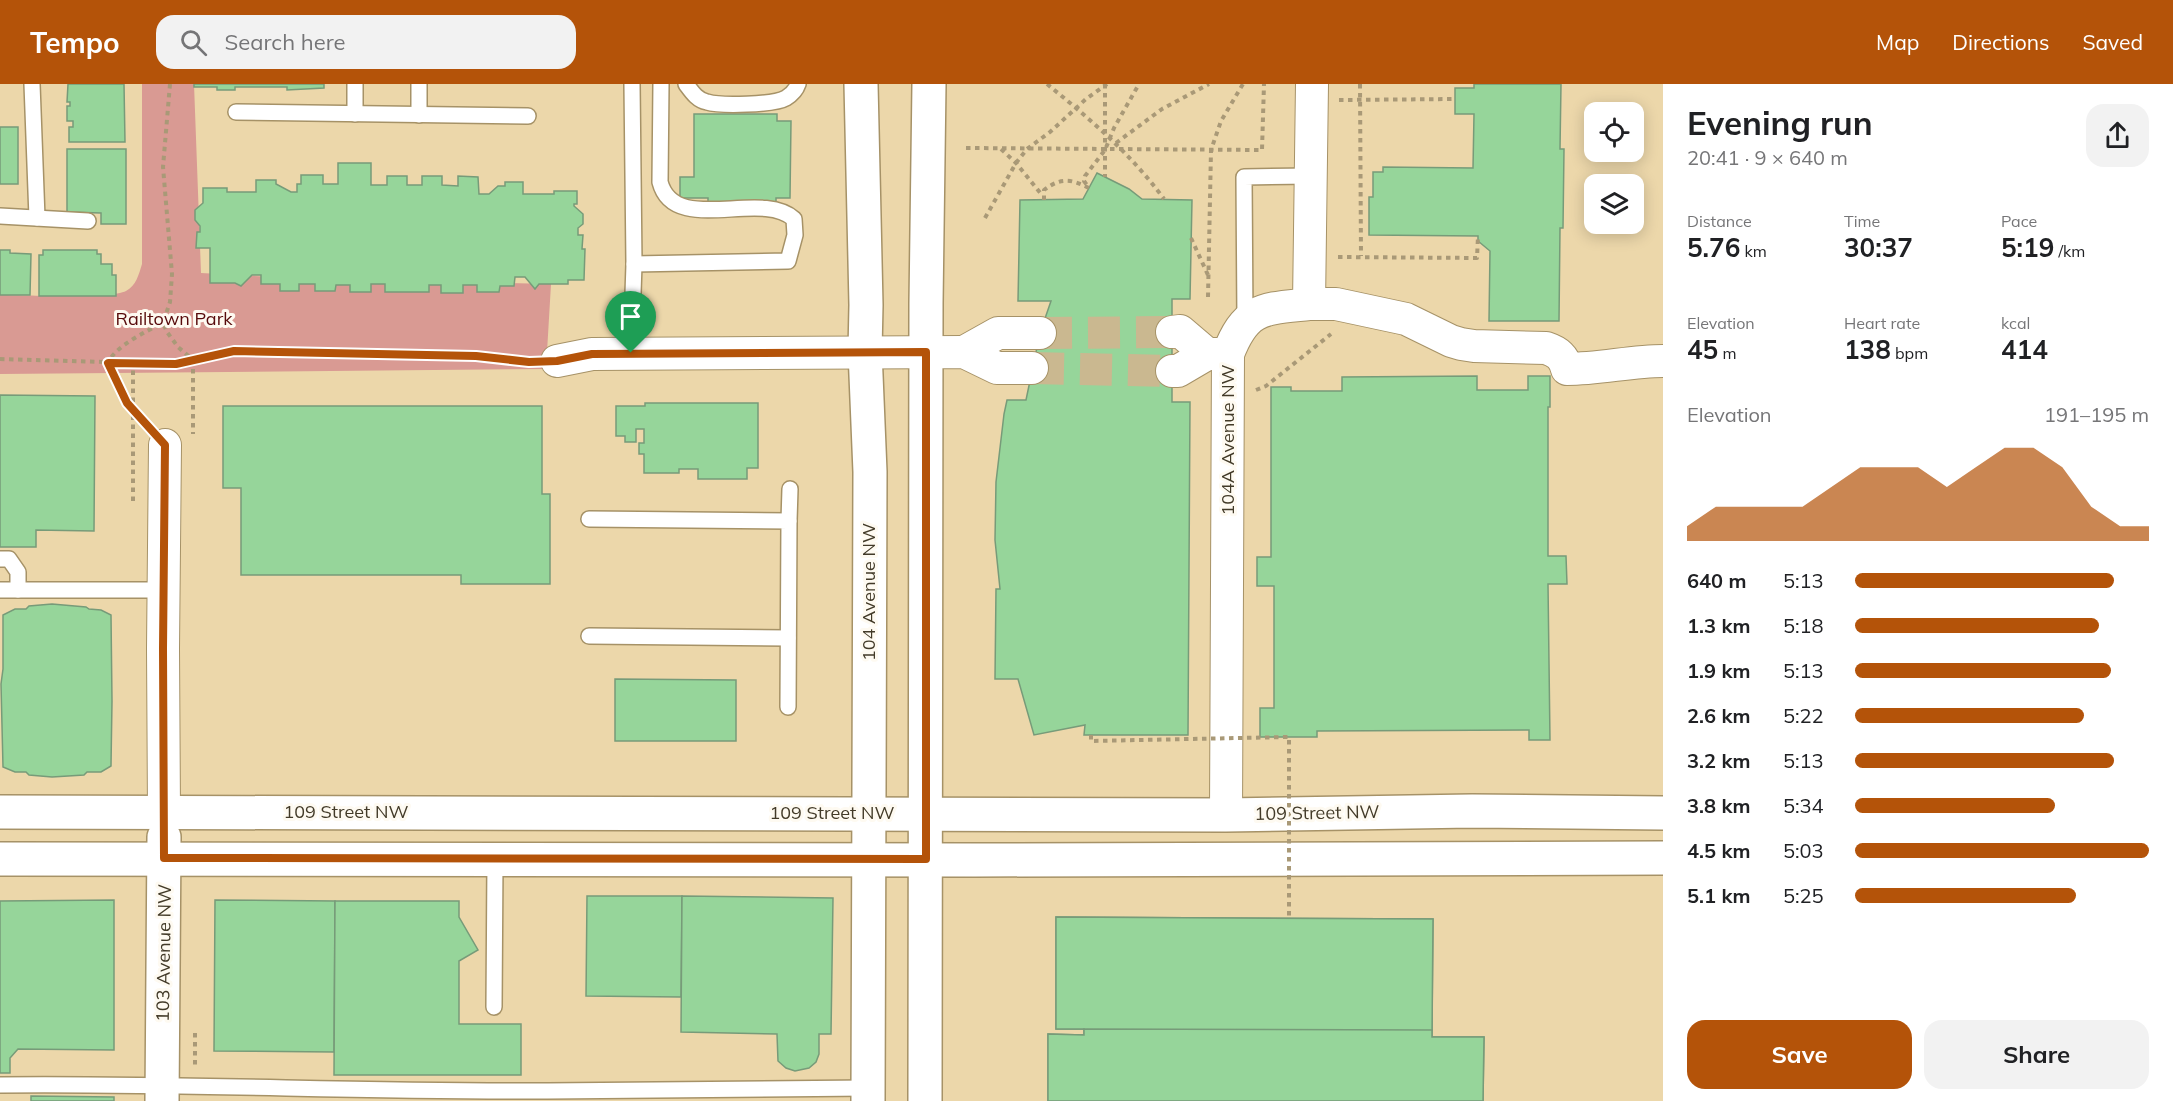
<!DOCTYPE html>
<meta charset="utf-8">
<style>
:root{--surface:#fff;--page:#f2f2f2;--text:#202124;--muted:#757577;--accent:#b45309}
body{margin:0;font-family:Mulish,sans-serif;background:var(--page);color:var(--text);height:100vh;display:flex;flex-direction:column;font-size:22px;white-space:nowrap}
*{box-sizing:border-box;margin:0}
p{font-size:20px;color:var(--muted)}
.icon{flex:none;width:33px;height:33px;fill:none;stroke:currentColor;stroke-width:2;stroke-linecap:round;stroke-linejoin:round}
.map{position:relative;flex:1;overflow:hidden}
.drawer{display:flex;flex-direction:column;background:var(--surface);width:510px}
.drawer>*{flex:none}
.fabs{position:absolute;left:1584px;top:18px;display:grid;gap:12px}
.fabs a{display:grid;place-items:center;width:60px;height:60px;border-radius:12px;background:var(--surface);box-shadow:0 3px 15px #0003;font-size:30px}
.pin{position:absolute;display:grid;place-items:center;width:51px;height:51px;color:#fff;margin:-62px -26px;border-radius:50% 50% 50% 0;rotate:-45deg;box-shadow:0 0 6px #0007}
.pin .icon{rotate:45deg}
.round{display:grid;place-items:center;flex:none;width:63px;height:63px;border-radius:18px;background:var(--page)}
.head{display:flex;align-items:center;justify-content:space-between;height:102px;padding:0 24px}
h1{font-size:33px;font-weight:700;line-height:45px}
.figures{display:grid;grid-template-columns:repeat(3,1fr);gap:9px;height:102px;padding:6px 24px}
.figures div{display:grid;align-content:center}
.figures b{font-size:26px;font-weight:700}
.figures small{font-size:16px;font-weight:400}
.figures p{font-size:16px}
.chart{height:168px;padding:12px 24px}
.chart p{display:flex;justify-content:space-between}
.chart svg{width:100%;height:108px;margin-top:6px;fill:var(--accent);opacity:.7}
.button{display:flex;gap:12px;margin-top:auto;padding:12px 24px}
.button a{flex:1;height:69px;border-radius:18px;background:var(--accent);color:#fff;font-size:24px;font-weight:700;line-height:69px;text-align:center}
.button a+a{background:var(--page);color:var(--text)}
ul{padding:0 24px;list-style:none;font-size:20px}
li{display:grid;grid-template-columns:96px 72px 1fr;align-items:center;height:45px}
li i{height:15px;border-radius:8px;background:var(--accent)}
header{display:flex;align-items:center;gap:36px;box-sizing:border-box;height:84px;padding:0 30px;background:var(--accent);color:#fff}
header strong{font-size:28px}
nav{display:flex;gap:33px;margin-inline-start:auto;font-size:21px}
.search{width:420px;height:54px;background:var(--page);display:flex;align-items:center;gap:15px;box-sizing:border-box;padding:0 21px;border-radius:18px;color:var(--muted);font-size:22px}
main{display:flex;flex:1;min-height:0}
.map>svg:first-child{display:block}
</style>
<header>
<strong>Tempo</strong>
<div class="search"><svg class="icon" aria-label="search" viewBox="0 0 24 24"><circle cx="10" cy="10" r="6"/><path d="M15 15l6 6"/></svg>Search here</div>
<nav><a>Map</a><a>Directions</a><a>Saved</a></nav>
</header>
<main>
<div class="map">
<svg width="1663" height="1017" viewBox="0 0 1663 1017">
<rect width="100%" height="100%" fill="#ecd7aa"/>
<path fill="#d99a93" d="M142,0h52l7,189 73,4 277,7 -5,85 -546,5v-79c22,0 111,4 126,-4 10,-5 13,-17 16,-27z"/>
<g fill="#96d59a" stroke="#779b79" stroke-width="1.5">
<polygon points="68,0 124,0 125,58 69,58 69,43 73,43 73,37 67,37 67,22 70,22 70,18 67,18"/>
<polygon points="194,0 324,0 324,4 287,6 287,3 235,3 235,6 217,6 217,3 194,3"/>
<polygon points="1474,0 1561,0 1560,65 1564,65 1563,144 1560,144 1559,237 1489,237 1490,167 1478,157 1478,152 1369,151 1369,113 1373,113 1373,88 1383,88 1383,83 1473,84 1474,30 1455,30 1455,4 1474,4"/>
<polygon points="694,30 777,30 777,37 791,37 790,114 776,114 776,120 708,120 708,114 680,114 680,93 694,93"/>
<rect x="0" y="43" width="18" height="57"/>
<polygon points="67,65 126,65 126,140 101,140 101,129 67,128"/>
<polygon points="338,79 371,79 371,101 387,101 387,92 407,92 407,101 422,101 422,92 442,92 442,101 458,102 458,92 478,93 479,110 489,110 498,102 505,102 505,98 523,98 523,110 554,110 554,107 577,107 577,120 574,120 574,122 583,130 583,140 578,144 578,151 583,151 582,165 585,165 584,196 568,196 568,200 539,200 535,205 525,193 515,193 514,202 500,202 499,208 477,208 477,201 463,201 463,209 441,209 441,201 429,201 429,208 385,208 385,200 371,200 371,208 350,208 350,201 336,201 335,207 315,207 315,200 299,200 299,207 280,207 280,200 261,200 261,191 252,191 241,202 235,199 210,199 210,164 196,164 197,148 200,148 200,142 195,136 195,126 203,119 203,104 227,104 227,108 256,108 256,96 276,96 276,100 291,108 297,108 297,100 301,100 301,91 323,91 323,100 338,100"/>
<polygon points="1097,89 1129,105 1142,115 1192,116 1190,215 1172,215 1172,318 1190,318 1188,651 1084,651 1085,641 1034,651 1018,595 995,595 996,505 1000,505 995,456 996,398 1004,330 1007,316 1026,316 1040,249 1051,217 1018,217 1020,116 1083,115"/>
<polygon points="0,166 10,166 10,169 31,170 30,211 0,211"/>
<polygon points="43,166 97,166 97,170 101,170 101,180 112,180 112,191 116,191 116,212 39,212 39,171 43,171"/>
<polygon points="1477,292 1477,306 1528,306 1528,292 1550,292 1550,323 1548,323 1548,472 1566,472 1567,500 1548,500 1550,656 1529,656 1529,646 1317,647 1317,653 1260,653 1260,624 1274,624 1274,502 1257,502 1257,473 1271,473 1271,303 1291,303 1291,307 1342,307 1342,293"/>
<polygon points="0,311 95,312 94,447 36,446 36,463 0,463"/>
<polygon points="645,319 758,319 758,384 747,384 747,395 698,395 698,385 679,385 679,389 644,389 644,370 639,370 639,359 644,359 644,345 636,345 636,358 625,358 625,352 616,352 616,322 645,322"/>
<polygon points="223,322 542,322 542,410 550,410 550,500 461,500 461,491 241,491 241,404 223,404"/>
<polygon points="52,520 86,523 89,525 101,526 111,531 112,617 111,682 101,688 87,688 84,691 52,693 29,691 26,688 15,688 3,683 1,600 3,585 3,531 15,525 26,525 29,522"/>
<polygon points="615,595 736,596 736,657 615,657"/>
<polygon points="587,812 682,812 681,913 586,912"/>
<polygon points="682,812 833,814 831,950 819,950 819,970 816,978 809,984 795,987 786,984 778,977 777,950 681,948"/>
<polygon points="114,816 114,966 18,965 10,974 10,989 0,989 0,817"/>
<polygon points="215,816 335,817 334,968 214,967"/>
<polygon points="335,817 459,817 459,833 478,866 459,877 459,940 521,940 521,991 334,991"/>
<polygon points="1056,833 1433,835 1432,946 1056,945"/>
<polygon points="1056,833 1433,835 1432,953 1484,953 1483,1017 1048,1017 1048,950 1084,951 1084,945 1056,945"/>
<polygon points="1084,945 1432,946 1432,953 1484,953 1483,1017 1048,1017 1048,950 1084,951"/>
<polygon points="31,1012 114,1013 114,1017 31,1017"/>
</g>
<g fill="none" stroke-linecap="round" stroke-linejoin="round">
<g stroke="#cab890" stroke-width="32" stroke-dasharray="32 16" stroke-linecap="butt">
<polyline points="1040,249 1172,248"/>
<polyline points="1032,284 1172,287"/>
</g>
<g stroke="#a69267" stroke-width="18">
<g id="lane">
<polyline points="32,0 37,134"/>
<polyline points="419,0 419,31"/>
<path d="M686,0c6,8 11,16 21,18 13,4 67,3 79,-4 5,-3 10,-8 12,-14"/>
<polyline points="236,28 528,32"/>
<polyline points="355,30 355,0"/>
<polyline points="0,132 88,137"/>
<path d="M634,180l154,-3 7,-26 -1,-16c-33,-30 -120,17 -134,-37l1,-98"/>
<polyline points="1245,238 1244,93 1311,92"/>
<polyline points="631,269 634,180 632,0"/>
<polyline points="589,435 789,437 788,623"/>
<polyline points="789,437 790,405"/>
<polyline points="0,475 9,475 18,488 18,506"/>
<polyline points="0,506 163,506"/>
<polyline points="589,552 788,554"/>
<polyline points="494,923 495,776"/>
<path d="M0,1001c182,-2 364,7 545,6 108,-1 216,-3 323,-3"/>
</g>
</g>
<g stroke="#a69267" stroke-width="34">
<g id="street">
<path d="M1309,220h27l70,15 45,22 10,3 13,2 72,2c12,4 18,9 21,21 33,0 64,-8 96,-8"/>
<polyline points="1172,248 1180,247 1207,270"/>
<polyline points="964,268 998,249 1040,249"/>
<polyline points="557,277 592,270 964,268 997,284 1032,284"/>
<polyline points="1172,287 1178,287 1207,270 1228,270"/>
<polyline points="164,728 163,565 165,361"/>
<path d="M1226,731l2,-461c18,-47 35,-45 81,-50l3,-220"/>
</g>
</g>
<g stroke="#a69267" stroke-width="36">
<g id="secondary">
<polyline points="861,0 866,221 865,267 870,388 868,1017"/>
<polyline points="0,728 1226,731 1472,727 1663,729"/>
<polyline points="0,775 975,776 1663,774"/>
<polyline points="162,1017 164,753"/>
<polyline points="925,1017 926,219 929,0"/>
</g>
</g>
<g stroke="#a99977" stroke-width="4" stroke-dasharray="4.5 4.5" stroke-linecap="butt">
<polyline points="170,0 163,83 172,190 170,218 163,239 167,248 178,263 193,276"/>
<path d="M1047,0c43,35 84,70 117,115"/>
<polyline points="1360,0 1361,172"/>
<polyline points="1339,16 1455,15"/>
<polyline points="1116,59 1162,25 1209,0"/>
<polyline points="966,64 1262,66 1264,0"/>
<polyline points="1001,65 1016,79 1042,111"/>
<path d="M1044,116v-10c17,-13 27,-11 45,-2l-5,-7 1,-5 20,-26 9,-22 25,-44"/>
<polyline points="985,134 1016,79 1027,65 1050,48 1086,15 1107,0"/>
<polyline points="1191,154 1208,191"/>
<polyline points="1338,173 1477,174 1478,152"/>
<polyline points="1208,213 1211,66 1221,37 1243,0"/>
<polyline points="0,275 176,280 234,267 285,267 476,272 528,278"/>
<polyline points="193,276 193,350"/>
<polyline points="1256,306 1266,302 1331,250"/>
<path d="M147,341l-20,-22 -19,-40c7,-17 39,-32 55,-40"/>
<polyline points="133,417 133,280"/>
<polyline points="195,949 195,983"/>
</g>
<use href="#lane" stroke="#fff" stroke-width="15"/>
<use href="#street" stroke="#fff" stroke-width="32"/>
<use href="#secondary" stroke="#fff" stroke-width="33"/>
<g stroke="#a99977" stroke-width="4" stroke-dasharray="4.5 4.5" stroke-linecap="butt">
<polyline points="1105,0 1105,93"/>
<polyline points="1091,651 1091,657 1289,653 1289,834"/>
</g>
</g>
<g fill="none" stroke-linecap="round" stroke-linejoin="round">
<g stroke="#fff" stroke-width="12">
<polygon id="route" points="234,267 476,272 529,278 557,277 592,270 926,268 926,775 164,774 163,565 165,361 127,319 108,279 176,280"/>
</g>
<use href="#route" stroke="#b45309" stroke-width="8"/>
</g>
<g text-anchor="middle" stroke-width="6" stroke-linejoin="round" paint-order="stroke">
<g font-size="18" fill="#570b0c" stroke="#fefaf1">
<text x="174" y="241">Railtown Park</text>
</g>
<g font-size="18" fill="#423a28" stroke="#fefaf1">
<text transform="translate(1228 356) rotate(-90)" y="6">104A Avenue NW</text>
<text transform="translate(869 508) rotate(-90)" y="6">104 Avenue NW</text>
<text x="346" y="734">109 Street NW</text>
<text x="832" y="735">109 Street NW</text>
<text transform="translate(1317 729) rotate(-1)" y="6">109 Street NW</text>
<text transform="translate(164 869) rotate(-89)" y="6">103 Avenue NW</text>
</g>
</g>
</svg>
<div class="fabs">
<a><svg class="icon" aria-label="locate" viewBox="0 0 24 24"><circle cx="12" cy="12" r="6"/><path d="M12 2v4M12 18v4M2 12h4M18 12h4"/></svg></a>
<a><svg class="icon" aria-label="layers" viewBox="0 0 24 24"><path d="M12 4l9 5-9 5-9-5zM3 14l9 5 9-5"/></svg></a>
</div>
<div class="pin" style="left:631px;top:269px;background:#1e9e55"><svg class="icon" aria-label="arrive" viewBox="0 0 24 24"><path d="M6 21V4h12l-3 4 3 4H6"/></svg></div>
</div>
<section class="drawer">
<div class="head"><div><h1>Evening run</h1><p>20:41 · 9 × 640 m</p></div><a class="round"><svg class="icon" aria-label="share" viewBox="0 0 24 24"><path d="M12 15V3M7 8l5-5 5 5M5 13v7h14v-7"/></svg></a></div>
<div class="figures">
<div><p>Distance</p><b>5.76<small> km</small></b></div>
<div><p>Time</p><b>30:37</b></div>
<div><p>Pace</p><b>5:19<small> /km</small></b></div>
</div>
<div class="figures">
<div><p>Elevation</p><b>45<small> m</small></b></div>
<div><p>Heart rate</p><b>138<small> bpm</small></b></div>
<div><p>kcal</p><b>414</b></div>
</div>
<div class="chart"><p><span>Elevation</span>191–195 m</p>
<svg viewBox="0 0 160 44" preserveAspectRatio="none"><path d="M0 44V38L10 30L20 30L30 30L40 30L50 22L60 14L70 14L80 14L90 22L100 14L110 6L120 6L130 14L140 30L150 38L160 38V44z"/></svg>
</div>
<ul>
<li><b>640 m</b>5:13<i style="width:88%"></i></li>
<li><b>1.3 km</b>5:18<i style="width:83%"></i></li>
<li><b>1.9 km</b>5:13<i style="width:87%"></i></li>
<li><b>2.6 km</b>5:22<i style="width:78%"></i></li>
<li><b>3.2 km</b>5:13<i style="width:88%"></i></li>
<li><b>3.8 km</b>5:34<i style="width:68%"></i></li>
<li><b>4.5 km</b>5:03<i style="width:100%"></i></li>
<li><b>5.1 km</b>5:25<i style="width:75%"></i></li>
</ul>
<div class="button"><a>Save</a><a>Share</a></div>
</section>
</main>
